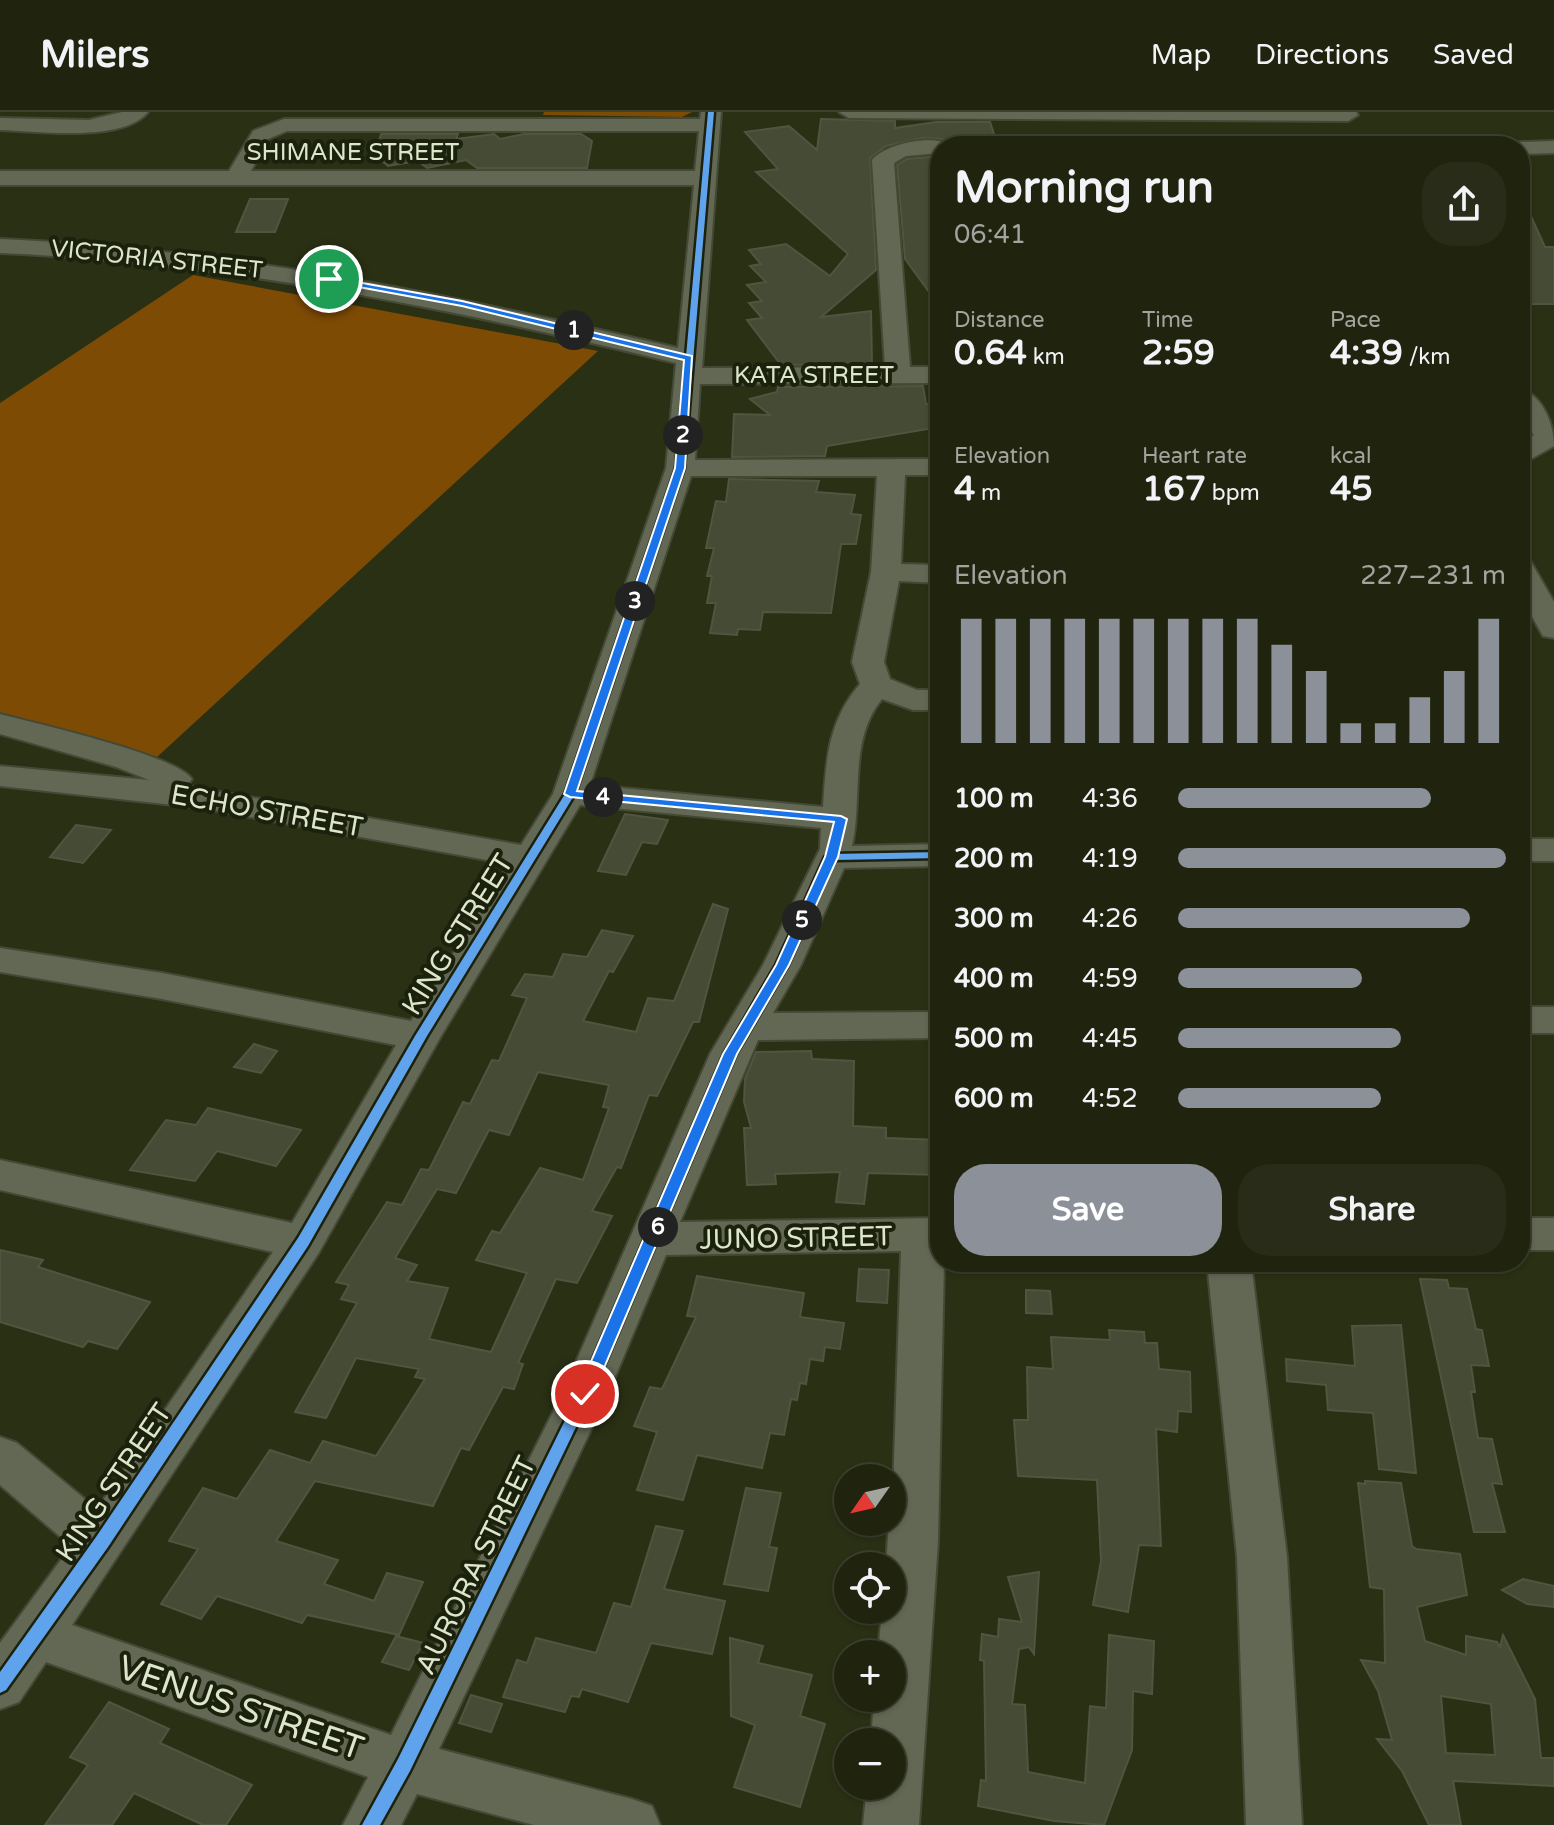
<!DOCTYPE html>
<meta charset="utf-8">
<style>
:root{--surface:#20240f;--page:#282c18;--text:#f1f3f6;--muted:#a2a49e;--line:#3d412f;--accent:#8c9099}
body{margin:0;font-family:"Varela Round",sans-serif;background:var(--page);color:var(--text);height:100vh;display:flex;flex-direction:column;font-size:30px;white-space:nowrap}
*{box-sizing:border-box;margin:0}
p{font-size:26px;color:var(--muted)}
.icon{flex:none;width:44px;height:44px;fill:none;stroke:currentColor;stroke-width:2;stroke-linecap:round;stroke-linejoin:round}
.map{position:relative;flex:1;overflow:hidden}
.panel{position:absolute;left:930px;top:24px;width:600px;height:1136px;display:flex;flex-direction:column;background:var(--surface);border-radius:32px;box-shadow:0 2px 6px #0004,0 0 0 2px var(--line)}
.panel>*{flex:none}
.needle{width:52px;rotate:236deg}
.controls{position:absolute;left:834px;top:1352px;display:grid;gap:16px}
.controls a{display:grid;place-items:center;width:72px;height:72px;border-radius:50%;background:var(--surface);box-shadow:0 2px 6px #0004,0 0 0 2px var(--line);font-size:40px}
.pin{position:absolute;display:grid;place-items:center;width:68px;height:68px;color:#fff;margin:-34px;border:4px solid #fff;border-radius:50%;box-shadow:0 2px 8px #0007}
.km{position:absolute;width:40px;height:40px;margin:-20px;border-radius:50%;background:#222;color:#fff;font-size:22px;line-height:40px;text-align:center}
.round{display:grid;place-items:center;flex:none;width:84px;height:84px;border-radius:32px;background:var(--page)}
.head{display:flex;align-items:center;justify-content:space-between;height:136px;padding:0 24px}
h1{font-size:44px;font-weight:700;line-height:60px}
.metrics{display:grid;grid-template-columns:repeat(3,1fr);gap:12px;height:136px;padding:8px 24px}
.metrics div{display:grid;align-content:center}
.metrics b{font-size:34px;font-weight:700}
.metrics small{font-size:22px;font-weight:400}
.metrics p{font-size:22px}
.chart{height:224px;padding:16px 24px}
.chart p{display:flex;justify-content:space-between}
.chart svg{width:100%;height:144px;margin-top:8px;stroke:var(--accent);stroke-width:6}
.primary-button{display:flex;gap:16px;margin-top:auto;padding:16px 24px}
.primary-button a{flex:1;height:92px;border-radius:32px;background:var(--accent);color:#fff;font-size:32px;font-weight:700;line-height:92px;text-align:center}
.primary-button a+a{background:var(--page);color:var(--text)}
ul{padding:0 24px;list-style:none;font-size:26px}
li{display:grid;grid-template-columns:128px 96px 1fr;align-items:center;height:60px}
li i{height:20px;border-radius:10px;background:var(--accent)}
header{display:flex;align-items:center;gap:48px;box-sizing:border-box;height:112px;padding:0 40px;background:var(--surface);border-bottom:2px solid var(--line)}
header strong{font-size:38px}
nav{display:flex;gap:44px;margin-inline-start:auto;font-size:28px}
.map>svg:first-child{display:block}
</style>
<header>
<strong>Milers</strong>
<nav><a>Map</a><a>Directions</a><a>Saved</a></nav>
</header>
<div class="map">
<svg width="1554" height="1713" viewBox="0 0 1554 1713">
<rect width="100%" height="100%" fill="#2a3014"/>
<g fill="#7e4b05">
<polygon points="544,0 692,0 682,5 543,3"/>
<polygon points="193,163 598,239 156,646 0,601 0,291"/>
</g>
<g fill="#454b34" stroke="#515540" stroke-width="2" fill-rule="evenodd">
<polygon points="821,7 895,9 895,16 936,10 990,10 998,34 953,34 943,27 922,26 886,34 870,46 876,158 821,205 871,199 872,252 781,253 747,208 762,206 749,191 762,189 747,173 766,170 750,154 761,152 749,138 786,132 830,164 848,142 756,60 778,57 745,20 789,14 817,38"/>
<polygon points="381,22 458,22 456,27 494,22 500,27 524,22 581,22 592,29 587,56 477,56 466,48 427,56 418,49 388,54 375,43"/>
<polygon points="940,44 940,195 905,147 897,53 907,47"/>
<polygon points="1520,80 1545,135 1554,135 1554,192 1520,192"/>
<polygon points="250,87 288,87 275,120 236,120"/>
<polygon points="923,274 926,292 940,293 940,315 827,334 825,344 732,345 734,302 770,303 750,287 777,280 778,275"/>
<polygon points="729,367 819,369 816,380 855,383 851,402 861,403 856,432 841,432 831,501 763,500 760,518 738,517 737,523 710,521 716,491 707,491 712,464 707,464 714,436 706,436 716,389 726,390"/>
<polygon points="625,702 668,708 657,732 642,730 626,763 598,759"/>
<polygon points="76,713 111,718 83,751 50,745"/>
<path d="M713,792l15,5 -29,113h-6l-36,74 -8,-1 -28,73 -4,-1 -25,44 20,5 -35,67 -21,-4 -38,84 5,1 -9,25 -11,-2 -34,63 -8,-2 -28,58 -118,-25 -39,60 62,19 -14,24 50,17 13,-28 36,9 -24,53 -92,-20 -5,8 -85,-27 -16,23 -40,-15 37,-55 -29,-8 34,-53 34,11 33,-49 40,13 13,-22 53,15 49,-77 -10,-2 4,-8 -63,-11 -30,60 -31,-6 62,-109 -16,-4 8,-14 -13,-3 51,-80 15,3 19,-36 8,1 34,-68 7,2 22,-44 7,1 28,-63 -15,-3 13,-21 28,3 10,-23 24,3 15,-27 31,6 -20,36 -4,-1 -26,50 53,11 12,-34 26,3zM538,960l71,13 -6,22 6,1 -26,72 -43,-12 -40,65 -8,-2 -16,29 51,13 -36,79 -62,-13 19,-51 -41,-7 10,-16 -22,-7 42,-69 19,4 33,-63 20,5z"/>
<polygon points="254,932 277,939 261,961 234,955"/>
<polygon points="811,939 812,947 854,949 853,1014 886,1016 886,1026 940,1028 940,1063 868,1061 864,1092 836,1090 840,1060 775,1062 776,1072 747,1073 744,1016 751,1016 744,990 745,967 756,940"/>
<polygon points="208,996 301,1018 276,1054 217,1039 195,1069 130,1058 166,1008 196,1013"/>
<polygon points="0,1138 43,1148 38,1155 150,1190 117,1237 88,1229 83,1235 0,1210"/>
<polygon points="859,1157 889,1158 887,1191 857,1189"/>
<polygon points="697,1164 804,1181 800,1205 844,1211 840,1237 825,1235 823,1249 810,1247 806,1272 800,1271 797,1288 791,1287 784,1323 770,1321 762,1356 697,1343 683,1388 637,1378 657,1320 634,1314 650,1275 662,1277 696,1205 687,1204"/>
<polygon points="1420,1167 1447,1168 1449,1176 1467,1177 1476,1217 1482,1218 1489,1254 1471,1253 1475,1280 1471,1280 1478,1326 1492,1327 1502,1372 1492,1371 1505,1420 1474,1420"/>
<polygon points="1026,1178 1050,1179 1052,1202 1026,1201"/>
<polygon points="1401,1213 1416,1361 1379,1357 1373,1301 1328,1298 1326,1273 1287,1269 1286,1247 1355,1254 1352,1214"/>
<polygon points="1109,1218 1144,1220 1145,1231 1157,1231 1159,1257 1190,1260 1191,1300 1178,1299 1177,1320 1156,1317 1161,1434 1139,1433 1128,1500 1093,1493 1101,1449 1097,1368 1018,1364 1014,1308 1028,1308 1027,1255 1053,1257 1051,1225 1110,1228"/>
<path d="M1365,1369l36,2 11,63 4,3 44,5 7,41 -50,12 8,34 41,14v-19l31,6 3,5 3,-12 32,64 6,59h13v28l-101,-5 8,44h-32l-27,-54 -25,-32 15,1 -14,-49 -17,-31 24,3 -1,-74 -14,-2 -12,-104 7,1zM1441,1584l50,8 4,51 -49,-2z"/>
<polygon points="746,1376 781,1381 769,1435 777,1436 768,1479 724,1472"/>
<polygon points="656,1414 683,1419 664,1477 725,1489 712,1542 651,1531 628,1590 582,1577 579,1585 571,1584 565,1600 503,1585 517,1548 527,1551 536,1526 596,1541 614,1491 631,1495"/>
<polygon points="1039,1460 1034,1542 1029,1535 1019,1537 1012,1592 1025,1593 1028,1660 1085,1671 1090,1594 1106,1596 1109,1523 1154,1529 1152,1582 1133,1579 1132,1638 1104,1713 1054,1709 978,1694 981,1668 986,1669 984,1549 980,1548 982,1522 998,1525 999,1507 1022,1510 1008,1465"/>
<polygon points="1523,1467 1554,1474 1554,1495 1527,1492 1502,1478"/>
<polygon points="396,1524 423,1531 409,1558 382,1550"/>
<polygon points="730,1526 763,1534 758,1551 812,1563 800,1604 825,1612 800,1695 734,1675 755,1613 731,1604"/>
<polygon points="471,1583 502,1592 491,1620 459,1611"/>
<polygon points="109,1590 169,1617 160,1631 252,1673 226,1713 203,1713 134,1681 112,1713 45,1713 88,1653 70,1645"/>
</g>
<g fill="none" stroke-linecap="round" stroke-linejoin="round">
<g stroke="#444935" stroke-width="4">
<g id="minor">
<path d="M122,0h26c-25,31 -111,19 -148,18v-12l89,2z"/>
<path d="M701,0h20l-19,256 183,-1 -13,-207c13,-16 63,-27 78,-14h-10v7l-34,3 -12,7 16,204h30v16l-240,1 -5,76 245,-1v16h-35l-4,89 39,1v18l-41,-2 -15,81 6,17 27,11h23v20h-27l-31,-11c-34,41 -19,100 -30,147l88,-2v22l-96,2 -43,97 -28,48 167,-1v26l-182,2 -78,182 260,-4v44h4l-6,279 -19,284h-56l4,-39h25v-44h-21l3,-44h18v-44h-14l4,-44h10v-44h-6l3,-44h3l9,-271 -235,4 -58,139 -169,355 193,50 20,7 8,19h-126l-117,-31 -16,31h-58l25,-48 -322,-115 -27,40 -19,7v-66l71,-97 -71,-61v-48l17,6 80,66 176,-257 -273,-62v-30l292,63 104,-178 -234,-46 -162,-27v-24l162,25 249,48 98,-157 -308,-56 -201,-22v-20l149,14 -33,-13 -116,-33v-20c34,9 176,41 192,65l-5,7 334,59 32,-51 113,-326 10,-105c-224,-54 -445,-100 -676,-110v-14c231,10 453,56 678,109l16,-163h-694v-14h229l24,-40 31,-12h416zM287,19h412l-4,40h-444l17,-32zM691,364h186l-6,96 -19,90 8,22c-32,37 -34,76 -37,123l-233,-22zM580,693l241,23 -1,21 -57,116 -53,89 -148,340 -171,341 -319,-110 246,-371 123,-218z"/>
<polygon points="839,0 1356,0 1358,3 1348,9 849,6"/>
<polygon points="1554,29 1554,41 1520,42 1520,34 1511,34 1520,30"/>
<path d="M1520,277c23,6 34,36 34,57l-34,19v-21l14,-9 -14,-19z"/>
<polygon points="1520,447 1531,450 1554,490 1554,526 1543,524 1520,483"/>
<rect x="1520" y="727" width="34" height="22"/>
<rect x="1520" y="895" width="34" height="26"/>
<rect x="1520" y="1106" width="34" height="32"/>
<polygon points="1207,1150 1251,1150 1287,1445 1302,1713 1246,1713 1237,1445"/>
</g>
</g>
<use href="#minor" fill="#636854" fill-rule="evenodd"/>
<g stroke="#1b210c" stroke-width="5">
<g id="cycleway">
<polygon points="708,0 714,0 684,356 575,682 427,924 308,1134 108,1435 6,1578 0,1581 0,1560 96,1425 298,1126 415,924 565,682 676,356"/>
<polygon points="940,740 940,746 835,748 788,853 736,942 592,1282 410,1659 380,1713 362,1713 398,1647 578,1282 724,942 776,853 825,745 831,742"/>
</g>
</g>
<use href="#cycleway" fill="#60a3ed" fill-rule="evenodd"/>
</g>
<polygon fill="#1a73e8" stroke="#fff" stroke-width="2" points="329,165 462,189 692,244 685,356 577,679 841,704 847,707 838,745 789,853 737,942 593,1282 585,1288 577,1282 723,942 776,853 825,745 834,710 570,685 564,682 675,356 684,248 462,194 326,169"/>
<g text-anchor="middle" stroke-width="8" stroke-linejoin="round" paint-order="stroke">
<g font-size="24" fill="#dde6cb" stroke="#1b210c">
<text x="353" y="48">SHIMANE STREET</text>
<text transform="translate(157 147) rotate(6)" y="8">VICTORIA STREET</text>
<text x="814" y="271">KATA STREET</text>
</g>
<g font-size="28" fill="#dde6cb" stroke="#1b210c">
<text transform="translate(267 698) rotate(10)" y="10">ECHO STREET</text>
<text transform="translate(457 822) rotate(-58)" y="10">KING STREET</text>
<text transform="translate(796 1125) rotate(-1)" y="10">JUNO STREET</text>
<text transform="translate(113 1370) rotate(-56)" y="10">KING STREET</text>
<text transform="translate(475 1453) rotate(-64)" y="10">AURORA STREET</text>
</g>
<g font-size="34" fill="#dde6cb" stroke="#1b210c">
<text transform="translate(241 1595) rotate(19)" y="12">VENUS STREET</text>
</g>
</g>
</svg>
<div class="controls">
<a><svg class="needle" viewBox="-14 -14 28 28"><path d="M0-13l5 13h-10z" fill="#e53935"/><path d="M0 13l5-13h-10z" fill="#a2a49e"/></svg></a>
<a><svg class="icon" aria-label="locate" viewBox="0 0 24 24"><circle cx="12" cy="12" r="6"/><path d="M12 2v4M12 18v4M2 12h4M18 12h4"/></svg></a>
<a>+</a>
<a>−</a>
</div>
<div class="pin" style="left:329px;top:167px;background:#1e9e55"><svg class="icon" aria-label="arrive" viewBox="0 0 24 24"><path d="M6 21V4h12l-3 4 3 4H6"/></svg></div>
<div class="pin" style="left:585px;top:1282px;background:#d93025"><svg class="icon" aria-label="check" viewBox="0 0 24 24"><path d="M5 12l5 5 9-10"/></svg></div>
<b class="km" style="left:574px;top:218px">1</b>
<b class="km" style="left:683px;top:323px">2</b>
<b class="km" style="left:635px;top:489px">3</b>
<b class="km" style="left:603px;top:685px">4</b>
<b class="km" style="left:802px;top:808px">5</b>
<b class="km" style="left:658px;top:1115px">6</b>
<section class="panel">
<div class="head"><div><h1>Morning run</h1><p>06:41</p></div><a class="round"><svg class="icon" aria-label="share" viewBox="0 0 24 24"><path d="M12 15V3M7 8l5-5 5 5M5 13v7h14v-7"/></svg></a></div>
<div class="metrics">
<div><p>Distance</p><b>0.64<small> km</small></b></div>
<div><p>Time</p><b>2:59</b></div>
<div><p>Pace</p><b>4:39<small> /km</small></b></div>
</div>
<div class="metrics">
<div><p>Elevation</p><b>4<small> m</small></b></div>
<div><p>Heart rate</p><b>167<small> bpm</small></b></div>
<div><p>kcal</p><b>45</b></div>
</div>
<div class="chart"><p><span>Elevation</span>227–231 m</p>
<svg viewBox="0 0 160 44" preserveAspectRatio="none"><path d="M5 44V6M15 44V6M25 44V6M35 44V6M45 44V6M55 44V6M65 44V6M75 44V6M85 44V6M95 44V14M105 44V22M115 44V38M125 44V38M135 44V30M145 44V22M155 44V6"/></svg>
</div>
<ul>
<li><b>100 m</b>4:36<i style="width:77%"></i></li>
<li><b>200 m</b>4:19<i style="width:100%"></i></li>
<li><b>300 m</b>4:26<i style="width:89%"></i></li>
<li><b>400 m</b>4:59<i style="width:56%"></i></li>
<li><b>500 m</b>4:45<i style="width:68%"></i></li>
<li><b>600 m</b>4:52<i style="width:62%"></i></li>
</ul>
<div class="primary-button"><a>Save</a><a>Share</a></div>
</section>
</div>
